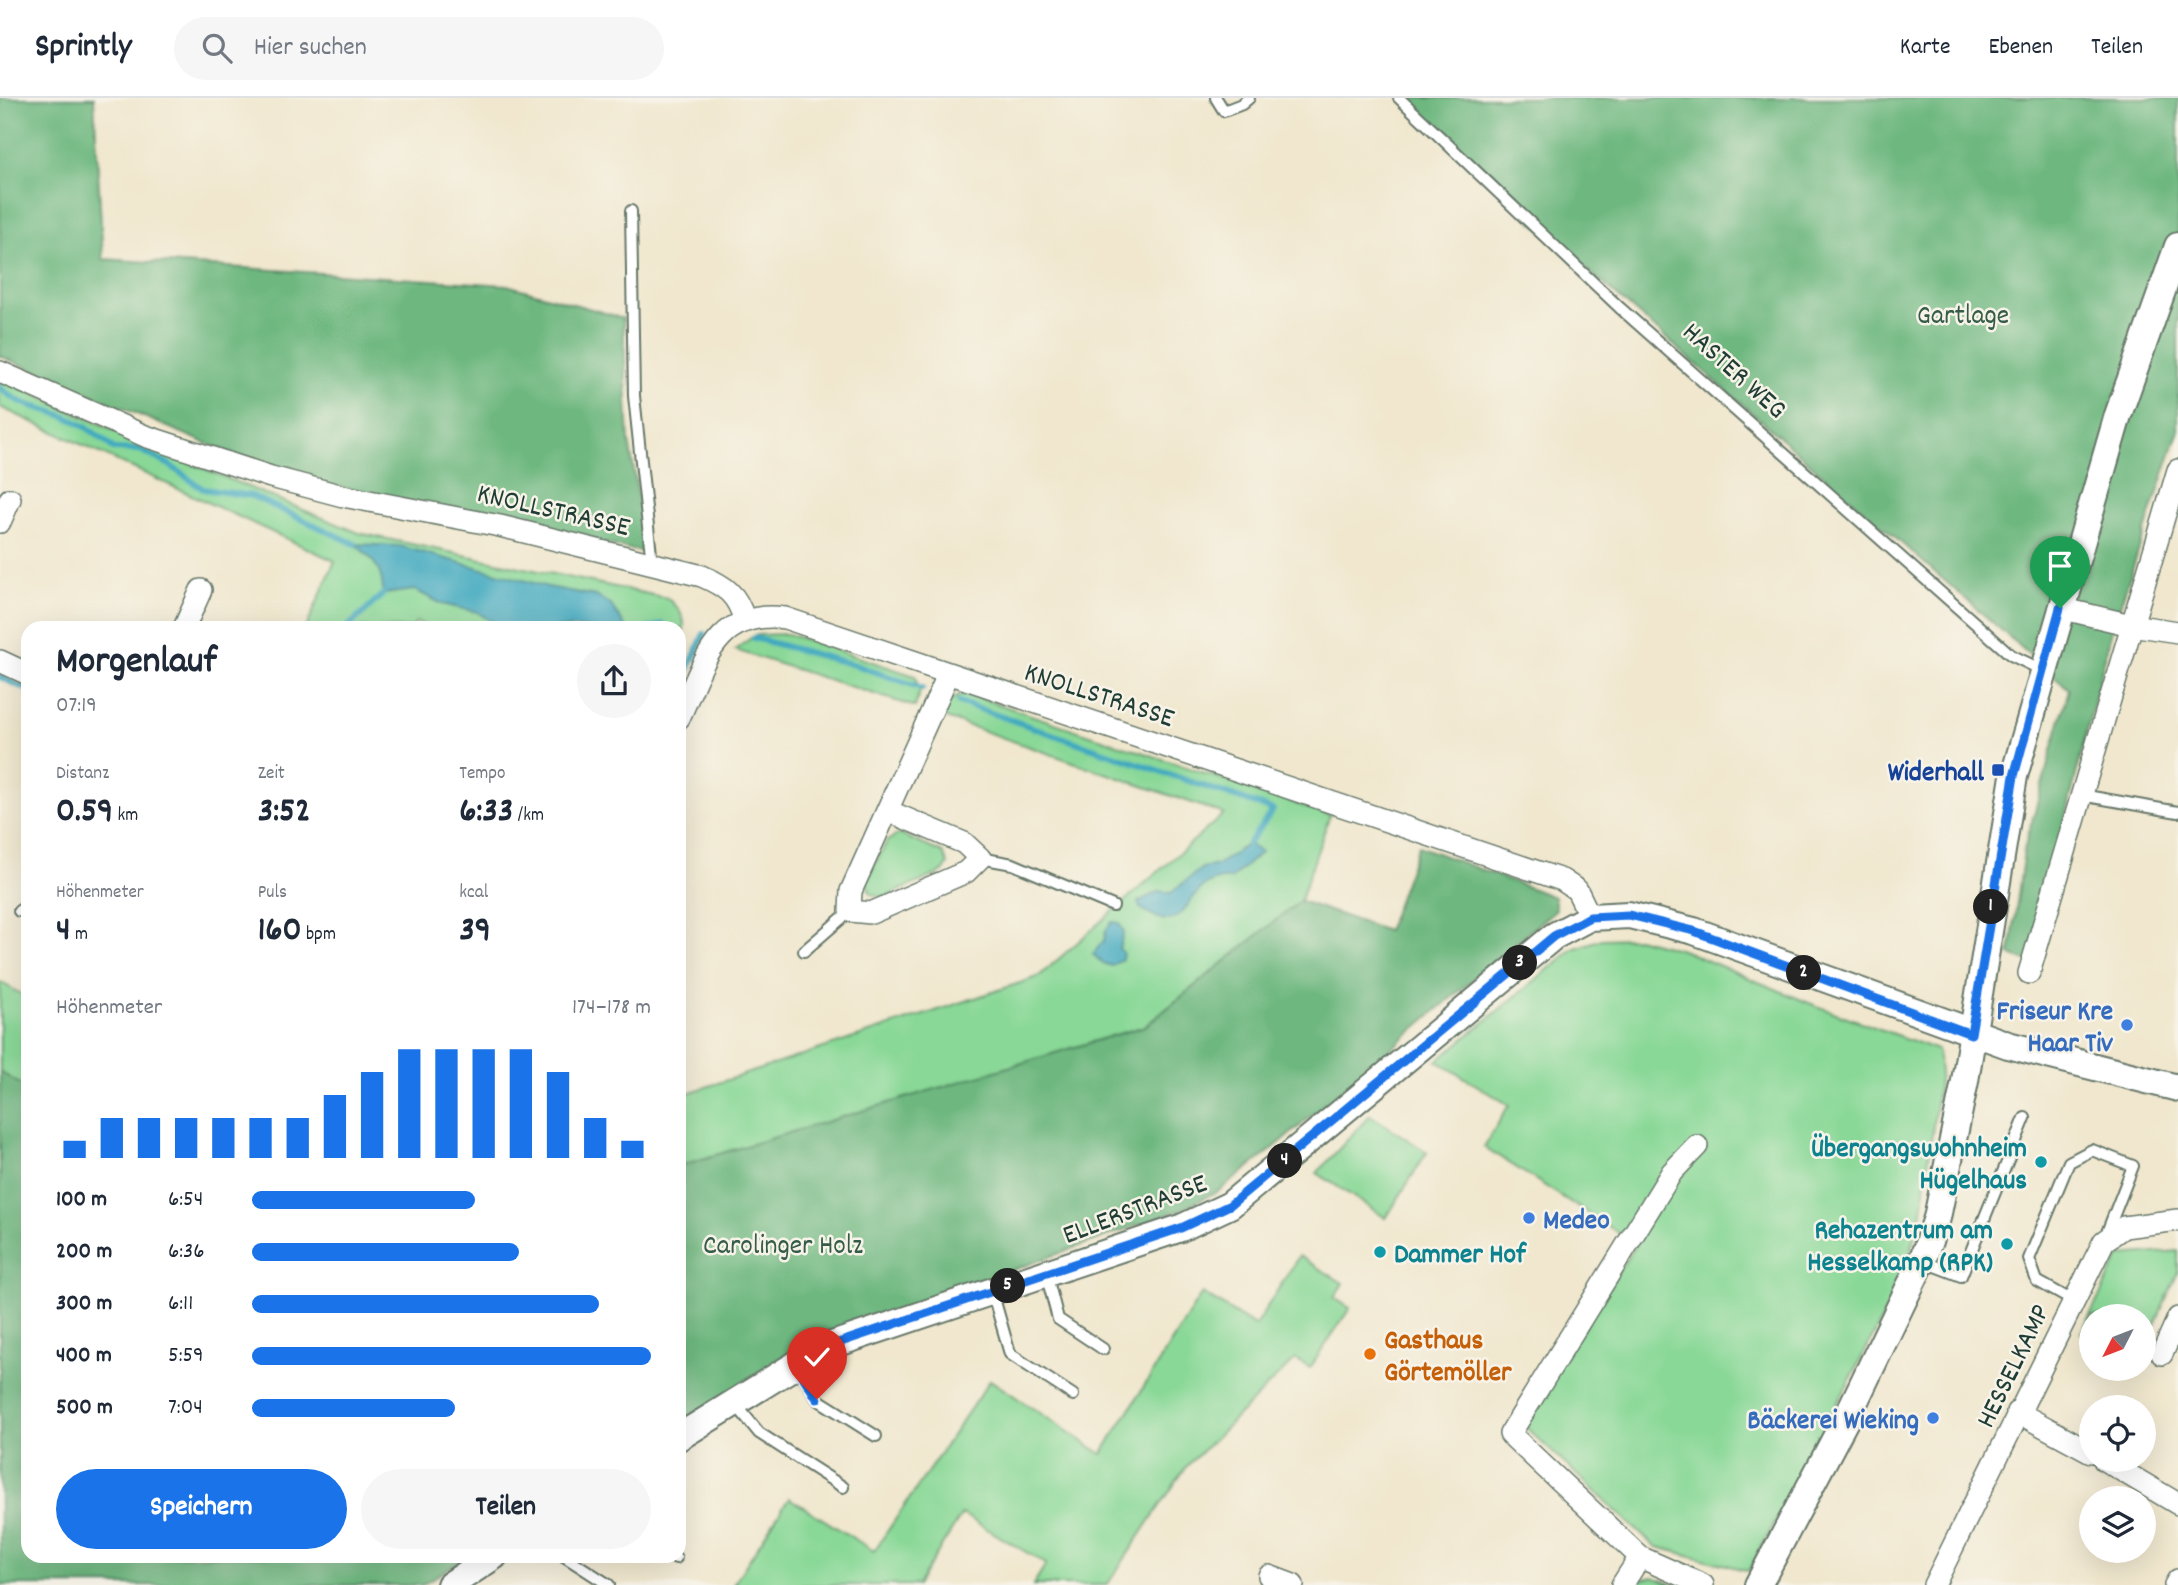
<!DOCTYPE html>
<html lang="de">
<meta charset="utf-8">
<style>
:root{--surface:#fff;--page:#f6f6f7;--text:#1f2937;--muted:#747a83;--line:#e0e1e3;--accent:#1a73e8}
body{margin:0;font-family:Dekko,sans-serif;background:var(--page);color:var(--text);height:100vh;display:flex;flex-direction:column;font-size:26px;white-space:nowrap}
*{box-sizing:border-box;margin:0}
p{font-size:23px;color:var(--muted)}
.icon{flex:none;width:38px;height:38px;fill:none;stroke:currentColor;stroke-width:2;stroke-linecap:round;stroke-linejoin:round}
.map{position:relative;flex:1;overflow:hidden}
.side{position:absolute;left:21px;top:523px;width:665px;height:942px;display:flex;flex-direction:column;background:var(--surface);border-radius:21px;box-shadow:0 7px 28px #0002}
.side>*{flex:none}
.needle{width:46px;rotate:228deg}
.fabs{position:absolute;left:2079px;top:1206px;display:grid;gap:14px}
.fabs a{display:grid;place-items:center;width:77px;height:77px;border-radius:50%;background:var(--surface);box-shadow:0 7px 28px #0002;font-size:35px}
.pin{position:absolute;display:grid;place-items:center;width:60px;height:60px;color:#fff;margin:-72px -30px;border-radius:50% 50% 50% 0;rotate:-45deg;box-shadow:0 0 7px #0007}
.pin .icon{rotate:45deg}
.km{position:absolute;width:35px;height:35px;margin:-18px;border-radius:50%;background:#222;color:#fff;font-size:19px;line-height:35px;text-align:center}
.round{display:grid;place-items:center;flex:none;width:74px;height:74px;border-radius:37px;background:var(--page)}
.overview{display:flex;align-items:center;justify-content:space-between;height:119px;padding:0 35px}
h1{font-size:38px;font-weight:700;line-height:52px}
.metrics{display:grid;grid-template-columns:repeat(3,1fr);gap:10px;height:119px;padding:7px 35px}
.metrics div{display:grid;align-content:center}
.metrics b{font-size:35px;font-weight:700}
.metrics small{font-size:19px;font-weight:400}
.metrics p{font-size:19px}
.chart{height:196px;padding:14px 35px}
.chart p{display:flex;justify-content:space-between}
.chart svg{width:100%;height:126px;margin-top:7px;stroke:var(--accent);stroke-width:6}
.button{display:flex;gap:14px;margin-top:auto;padding:14px 35px}
.button a{flex:1;height:80px;border-radius:42px;background:var(--accent);color:#fff;font-size:28px;font-weight:700;line-height:80px;text-align:center}
.button a+a{background:var(--page);color:var(--text)}
ul{padding:0 35px;list-style:none;font-size:23px}
li{display:grid;grid-template-columns:112px 84px 1fr;align-items:center;height:52px}
li i{height:18px;border-radius:9px;background:var(--accent)}
header{display:flex;align-items:center;gap:42px;box-sizing:border-box;height:98px;padding:0 35px;background:var(--surface);border-bottom:2px solid var(--line)}
header strong{font-size:33px}
nav{display:flex;gap:38px;margin-inline-start:auto;font-size:24px}
.search{width:490px;height:63px;background:var(--page);display:flex;align-items:center;gap:18px;box-sizing:border-box;padding:0 24px;border-radius:38px;color:var(--muted);font-size:26px}
.map>svg:first-child{display:block}
</style>
<header>
<strong>Sprintly</strong>
<div class="search"><svg class="icon" aria-label="search" viewBox="0 0 24 24"><circle cx="10" cy="10" r="6"/><path d="M15 15l6 6"/></svg>Hier suchen</div>
<nav><a>Karte</a><a>Ebenen</a><a>Teilen</a></nav>
</header>
<div class="map">
<svg width="2178" height="1487" viewBox="0 0 2178 1487">
<rect width="100%" height="100%" fill="#f7f3e8"/>
<filter id="ink" filterUnits="userSpaceOnUse"><feTurbulence type="fractalNoise" baseFrequency=".0143" numOctaves="2"/><feDisplacementMap in="SourceGraphic" scale="14" xChannelSelector="R" yChannelSelector="G"/><feConvolveMatrix kernelMatrix="1 2 1 2 8 2 1 2 1" color-interpolation-filters="sRGB"/></filter>
<filter id="wash" filterUnits="userSpaceOnUse"><feTurbulence type="fractalNoise" baseFrequency=".00686" numOctaves="4" result="noise"/><feDisplacementMap in="SourceGraphic" scale="28" xChannelSelector="R" yChannelSelector="G"/><feGaussianBlur stdDeviation="1.57" result="paint"/><feColorMatrix in="noise" values="0 0 0 0 0 0 0 0 0 0 0 0 0 0 0 0 0 1.4 0 .05"/><feComposite in="paint" operator="in"/></filter>
<g filter="url(#wash)">
<rect width="100%" height="100%" fill="#f0e7ce"/>
<g fill="#89d897" stroke="#548a66" stroke-width="2">
<path d="M0,281l142,64 217,90 308,65c17,14 22,26 12,47v-17h-248l-15,-6 -4,6h-106l29,-67 -335,-154z"/>
<polygon points="788,536 915,578 920,593 915,609 735,552 755,537"/>
<polygon points="965,595 1330,717 1300,803 1145,928 679,1068 679,998 1038,879 1224,716 940,618 947,604"/>
<polygon points="899,736 943,755 948,766 943,774 884,799 871,796 866,784 887,743"/>
<polygon points="1637,840 1682,852 1809,905 1937,952 1940,974 1922,1114 1909,1159 1888,1210 1749,1473 1654,1448 1522,1326 1636,1146 1484,1049 1509,1007 1437,963 1573,851 1602,841"/>
<polygon points="0,884 28,900 28,991 0,974"/>
<polygon points="1370,1017 1427,1054 1386,1120 1317,1075"/>
<polygon points="2178,1153 2178,1174 2144,1251 2144,1218 2091,1218 2091,1240 2081,1235 2120,1158"/>
<polygon points="1299,1158 1343,1185 1334,1200 1350,1210 1310,1270 1295,1261 1186,1369 1107,1487 1033,1487 1046,1466 962,1416 917,1487 733,1487 789,1400 874,1453 990,1282 1102,1356 1202,1195 1255,1228"/>
<polygon points="1653,1479 1674,1487 1629,1487 1631,1484"/>
</g>
<g fill="#6eb880" stroke="#467a5a" stroke-width="2">
<polygon points="0,0 94,0 103,161 507,187 623,220 629,344 648,455 279,376 0,258"/>
<polygon points="1406,0 2178,0 2178,334 2111,535 2030,864 2010,857 2024,752 2069,591 1528,120"/>
<polygon points="1418,748 1554,799 1556,811 1269,1054 1220,1092 1180,1112 799,1249 679,1325 679,1068 1145,928 1300,803 1387,833"/>
<polygon points="0,974 28,991 28,1458 468,1458 422,1487 0,1487"/>
</g>
<g fill="#3fa9bf" stroke="#2f737a" stroke-width="2">
<path d="M355,446l45,2 148,41 48,9 15,9 15,23h-125l-24,-16 -35,-8 -27,-14 -32,4c0,-25 -9,-34 -28,-50z"/>
<path d="M1248,746l13,8 -30,27c-41,-3 -40,42 -66,41 -8,-1 -18,-8 -25,-12l-2,-6 21,-11 12,2 31,-25 15,-3z"/>
<polygon points="1112,824 1119,825 1124,834 1119,850 1123,855 1122,861 1112,868 1102,865 1093,856 1104,842 1106,832"/>
</g>
<g fill="none" stroke-linecap="round" stroke-linejoin="round">
<g stroke="#3fa9bf" stroke-width="6">
<path d="M0,290c25,21 36,17 64,28 20,8 35,19 50,33l26,1 28,14 35,25 49,7 103,48"/>
<polyline points="347,530 383,496"/>
<polyline points="651,530 663,526"/>
<polyline points="754,540 855,567 922,590"/>
<polyline points="0,579 28,592"/>
<polyline points="679,592 704,536"/>
<polyline points="959,604 1273,712 1248,746"/>
</g>
</g>
</g>
<g filter="url(#ink)">
<g fill="none" stroke-linecap="round" stroke-linejoin="round">
<g stroke="#68786a" stroke-width="14">
<g id="service">
<polyline points="1216,0 1224,13 1242,6 1249,0"/>
<polyline points="1399,0 1620,210 2011,557 2044,573"/>
<polyline points="631,113 634,298 652,466"/>
<polyline points="2081,697 2178,714"/>
<polyline points="980,760 1013,766 1113,808"/>
<polyline points="19,813 28,807"/>
<polyline points="804,853 850,813"/>
<polyline points="1922,1163 1961,1178 2025,1020"/>
<polyline points="1046,1175 1058,1221 1103,1251"/>
<polyline points="992,1193 1010,1256 1073,1297"/>
<polyline points="2073,1203 2037,1183 2029,1161 2069,1064 2092,1052 2133,1068 2106,1137"/>
<polyline points="797,1267 817,1301 876,1338"/>
<polyline points="734,1304 759,1335 843,1389"/>
<polyline points="564,1458 609,1487"/>
<polyline points="672,1458 676,1460"/>
</g>
</g>
<g stroke="#68786a" stroke-width="24">
<g id="minor">
<path d="M0,274l145,64 126,41 72,19 157,30 202,50c23,10 35,18 42,43"/>
<polyline points="0,424 10,401"/>
<polyline points="2060,510 2131,527 2178,534"/>
<polyline points="184,530 201,492"/>
<polyline points="0,563 28,576"/>
<path d="M679,620c25,-53 35,-109 106,-100l777,262 15,10 13,27"/>
<polyline points="888,713 964,745 980,760 966,774 871,815 850,813 851,793 948,577"/>
<polyline points="2029,875 2178,372"/>
<polyline points="1697,1048 1672,1074 1510,1336 1640,1459 1703,1487"/>
<polyline points="2162,1256 2178,1220"/>
<polyline points="2017,1314 2091,1354"/>
<polyline points="2104,1362 2178,1406"/>
<polyline points="1269,1478 1293,1487"/>
<polyline points="1622,1487 1640,1459"/>
<polyline points="1934,1487 2104,1143 2124,1129 2178,1122"/>
<polyline points="2175,1487 2178,1482"/>
</g>
</g>
<g stroke="#68786a" stroke-width="30">
<g id="tertiary">
<polyline points="679,1339 823,1250 1181,1130 1230,1107 1554,838 1590,819 1629,817 1694,833 2008,947 2178,990"/>
<polyline points="450,1487 494,1458"/>
<polyline points="1758,1487 1850,1313 1922,1163 1937,1120 1965,983 2014,678 2118,317 2178,148"/>
</g>
</g>
<use href="#service" stroke="#fff" stroke-width="10"/>
<use href="#minor" stroke="#fff" stroke-width="21"/>
<use href="#tertiary" stroke="#fff" stroke-width="26"/>
</g>
</g>
<g fill="none" stroke-linecap="round" stroke-linejoin="round" filter="url(#ink)">
<g stroke="#fff" stroke-width="14">
<polyline id="route" points="817,1301 795,1265 823,1250 1181,1130 1230,1107 1554,838 1590,819 1629,817 1694,833 1971,936 2014,678 2060,510"/>
</g>
<use href="#route" stroke="#1a73e8" stroke-width="9"/>
</g>
<rect fill="#1a4fb4" stroke="#f7f3e8" stroke-width="2.5" x="1991" y="665" width="14" height="14" rx="3.5"/>
<g fill="#3f7fe0" stroke="#f7f3e8" stroke-width="2.5">
<circle cx="2127" cy="927" r="7"/>
<circle cx="1529" cy="1120" r="7"/>
<circle cx="1933" cy="1320" r="7"/>
</g>
<g fill="#0f9aa8" stroke="#f7f3e8" stroke-width="2.5">
<circle cx="2041" cy="1064" r="7"/>
<circle cx="2007" cy="1146" r="7"/>
<circle cx="1380" cy="1154" r="7"/>
</g>
<circle fill="#e8710a" stroke="#f7f3e8" stroke-width="2.5" cx="1370" cy="1256" r="7"/>
<g text-anchor="middle" stroke-width="5" stroke-linejoin="round" paint-order="stroke">
<g font-size="28" fill="#345c48" stroke="#f7f3e8">
<text x="1963" y="225">Gartlage</text>
<text x="783" y="1155">Carolinger Holz</text>
</g>
<g font-size="28" fill="#1f3d34" stroke="#f7f3e8">
<text transform="translate(1736 271) rotate(42)" y="10">HASTER WEG</text>
<text transform="translate(554 410) rotate(13)" y="10">KNOLLSTRASSE</text>
<text transform="translate(1100 595) rotate(18)" y="10">KNOLLSTRASSE</text>
<text transform="translate(1134 1109) rotate(-21)" y="10">ELLERSTRASSE</text>
<text transform="translate(2011 1267) rotate(-64)" y="10">HESSELKAMP</text>
</g>
<g font-size="28" font-weight="bold" fill="#164399" stroke="#f7f3e8" text-anchor="end">
<text x="1984" y="682">Widerhall</text>
</g>
<g font-size="28" font-weight="bold" fill="#366cbe" stroke="#f7f3e8" text-anchor="end">
<text x="2113" y="921">Friseur Kre<tspan x="2113" dy="32">Haar Tiv</tspan></text>
<text x="1543" y="1130" text-anchor="start">Medeo</text>
<text x="1919" y="1330">Bäckerei Wieking</text>
</g>
<g font-size="28" font-weight="bold" fill="#0d838f" stroke="#f7f3e8" text-anchor="end">
<text x="2027" y="1058">Übergangswohnheim<tspan x="2027" dy="32">Hügelhaus</tspan></text>
<text x="1993" y="1140">Rehazentrum am<tspan x="1993" dy="32">Hesselkamp (RPK)</tspan></text>
<text x="1394" y="1164" text-anchor="start">Dammer Hof</text>
</g>
<g font-size="28" font-weight="bold" fill="#c56008" stroke="#f7f3e8" text-anchor="start">
<text x="1384" y="1250">Gasthaus<tspan x="1384" dy="32">Görtemöller</tspan></text>
</g>
</g>
</svg>
<div class="fabs">
<a><svg class="needle" viewBox="-14 -14 28 28"><path d="M0-13l5 13h-10z" fill="#e53935"/><path d="M0 13l5-13h-10z" fill="#747a83"/></svg></a>
<a><svg class="icon" aria-label="locate" viewBox="0 0 24 24"><circle cx="12" cy="12" r="6"/><path d="M12 2v4M12 18v4M2 12h4M18 12h4"/></svg></a>
<a><svg class="icon" aria-label="layers" viewBox="0 0 24 24"><path d="M12 4l9 5-9 5-9-5zM3 14l9 5 9-5"/></svg></a>
</div>
<div class="pin" style="left:2060px;top:510px;background:#1e9e55"><svg class="icon" aria-label="arrive" viewBox="0 0 24 24"><path d="M6 21V4h12l-3 4 3 4H6"/></svg></div>
<div class="pin" style="left:817px;top:1301px;background:#d93025"><svg class="icon" aria-label="check" viewBox="0 0 24 24"><path d="M5 12l5 5 9-10"/></svg></div>
<b class="km" style="left:1991px;top:809px">1</b>
<b class="km" style="left:1804px;top:875px">2</b>
<b class="km" style="left:1520px;top:865px">3</b>
<b class="km" style="left:1285px;top:1063px">4</b>
<b class="km" style="left:1008px;top:1188px">5</b>
<section class="side">
<div class="overview"><div><h1>Morgenlauf</h1><p>07:19</p></div><a class="round"><svg class="icon" aria-label="share" viewBox="0 0 24 24"><path d="M12 15V3M7 8l5-5 5 5M5 13v7h14v-7"/></svg></a></div>
<div class="metrics">
<div><p>Distanz</p><b>0.59<small> km</small></b></div>
<div><p>Zeit</p><b>3:52</b></div>
<div><p>Tempo</p><b>6:33<small> /km</small></b></div>
</div>
<div class="metrics">
<div><p>Höhenmeter</p><b>4<small> m</small></b></div>
<div><p>Puls</p><b>160<small> bpm</small></b></div>
<div><p>kcal</p><b>39</b></div>
</div>
<div class="chart"><p><span>Höhenmeter</span>174–178 m</p>
<svg viewBox="0 0 160 44" preserveAspectRatio="none"><path d="M5 44V38M15 44V30M25 44V30M35 44V30M45 44V30M55 44V30M65 44V30M75 44V22M85 44V14M95 44V6M105 44V6M115 44V6M125 44V6M135 44V14M145 44V30M155 44V38"/></svg>
</div>
<ul>
<li><b>100 m</b>6:54<i style="width:56%"></i></li>
<li><b>200 m</b>6:36<i style="width:67%"></i></li>
<li><b>300 m</b>6:11<i style="width:87%"></i></li>
<li><b>400 m</b>5:59<i style="width:100%"></i></li>
<li><b>500 m</b>7:04<i style="width:51%"></i></li>
</ul>
<div class="button"><a>Speichern</a><a>Teilen</a></div>
</section>
</div>
